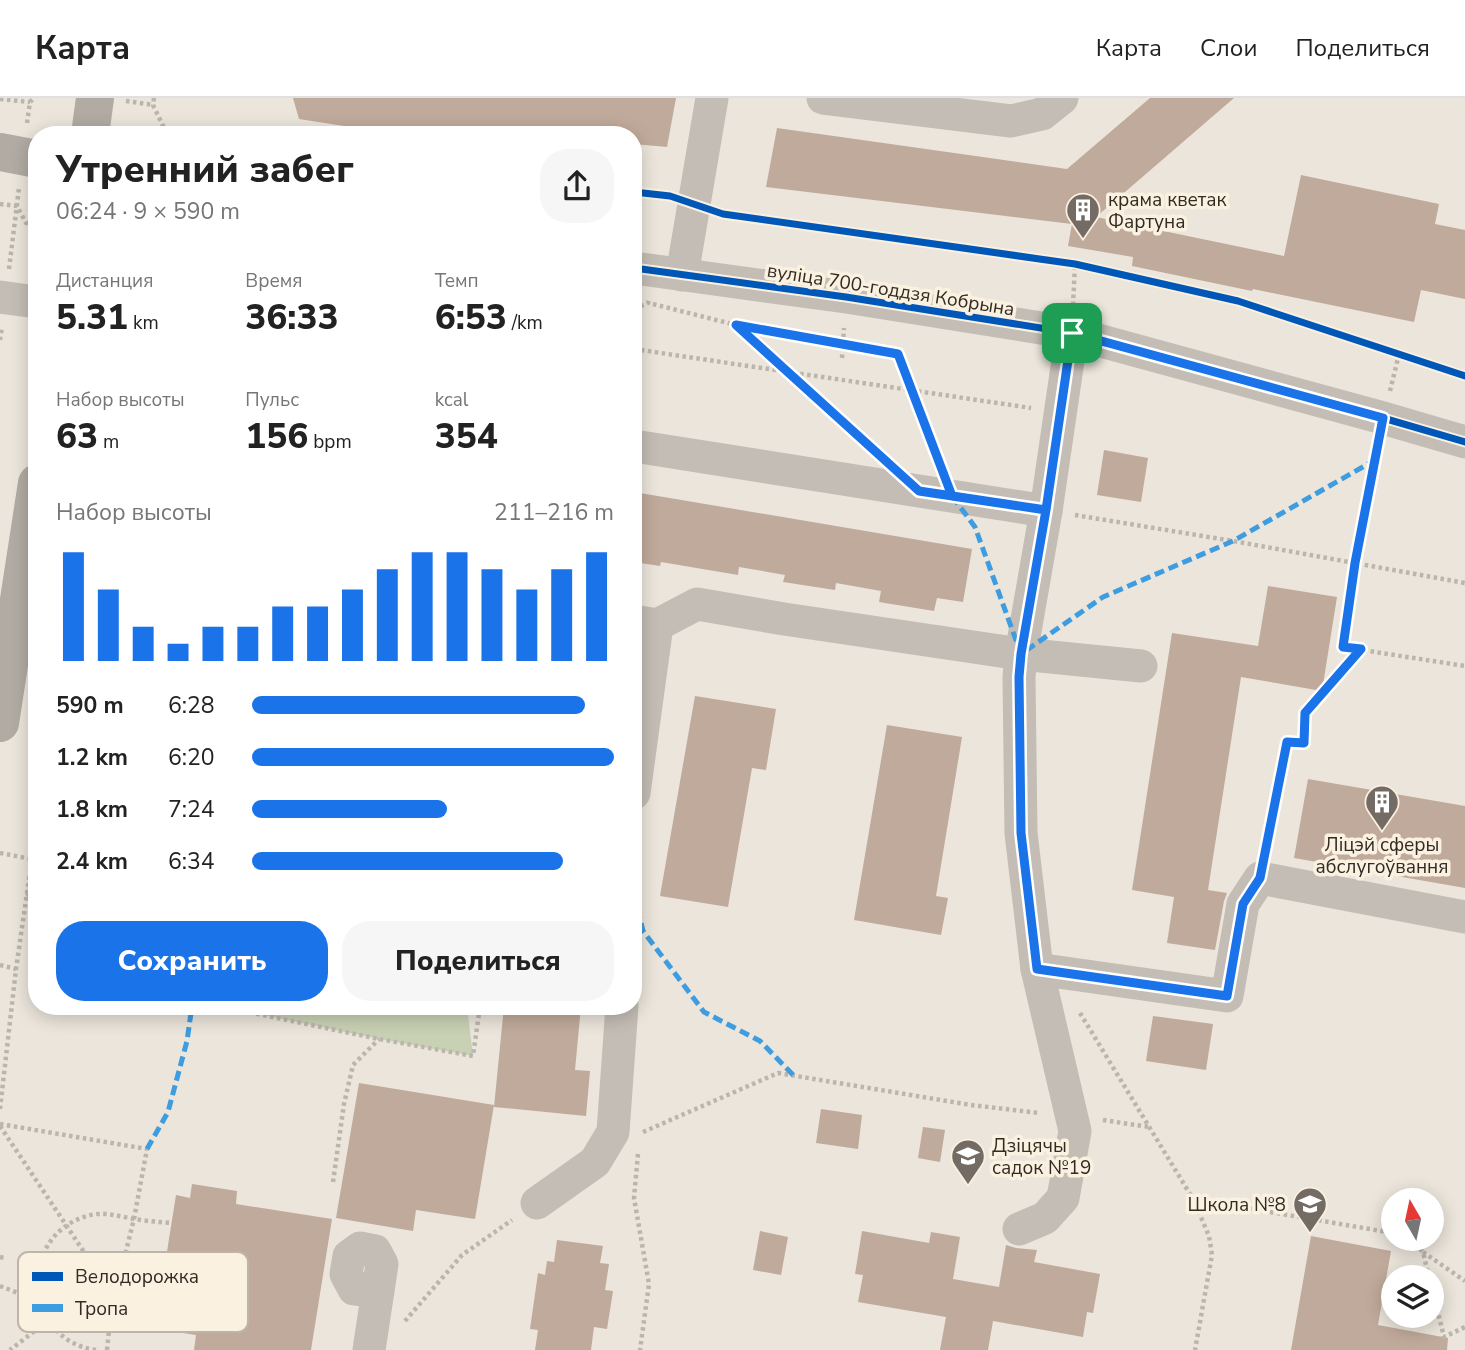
<!DOCTYPE html>
<html lang="ru">
<meta charset="utf-8">
<style>
:root{--surface:#fff;--page:#f6f6f6;--text:#222;--muted:#767676;--line:#e0e0e0;--accent:#1a73e8}
body{margin:0;font-family:"Nunito Sans",sans-serif;background:var(--page);color:var(--text);height:100vh;display:flex;flex-direction:column;font-size:26px;white-space:nowrap}
*{box-sizing:border-box;margin:0}
p{font-size:23px;color:var(--muted)}
.icon{flex:none;width:38px;height:38px;fill:none;stroke:currentColor;stroke-width:2;stroke-linecap:round;stroke-linejoin:round}
.map{position:relative;flex:1;overflow:hidden}
.details{position:absolute;left:28px;top:28px;width:614px;height:889px;display:flex;flex-direction:column;background:var(--surface);border-radius:28px;box-shadow:0 4px 18px #0003}
.details>*{flex:none}
.needle{width:46px;rotate:351deg}
.tools{position:absolute;left:1381px;top:1090px;display:grid;gap:14px}
.tools a{display:grid;place-items:center;width:63px;height:63px;border-radius:50%;background:var(--surface);box-shadow:0 4px 18px #0003;font-size:35px}
.pin{position:absolute;display:grid;place-items:center;width:60px;height:60px;color:#fff;margin:-30px;border-radius:14px;box-shadow:0 4px 10px #0006}
.round{display:grid;place-items:center;flex:none;width:74px;height:74px;border-radius:28px;background:var(--page)}
.head{display:flex;align-items:center;justify-content:space-between;height:119px;padding:0 28px}
h1{font-size:38px;font-weight:800;line-height:52px}
.stats{display:grid;grid-template-columns:repeat(3,1fr);gap:10px;height:119px;padding:7px 28px}
.stats div{display:grid;align-content:center}
.stats b{font-size:35px;font-weight:800}
.stats small{font-size:19px;font-weight:400}
.stats p{font-size:19px}
.chart{height:196px;padding:14px 28px}
.chart p{display:flex;justify-content:space-between}
.chart svg{width:100%;height:126px;margin-top:7px;stroke:var(--accent);stroke-width:6}
.cta{display:flex;gap:14px;margin-top:auto;padding:14px 28px}
.cta a{flex:1;height:80px;border-radius:28px;background:var(--accent);color:#fff;font-size:28px;font-weight:800;line-height:80px;text-align:center}
.cta a+a{background:var(--page);color:var(--text)}
ul{padding:0 28px;list-style:none;font-size:23px}
li{display:grid;grid-template-columns:112px 84px 1fr;align-items:center;height:52px}
li i{height:18px;border-radius:9px;background:var(--accent)}
header{display:flex;align-items:center;gap:42px;box-sizing:border-box;height:98px;padding:0 35px;background:var(--surface);border-bottom:2px solid var(--line)}
header strong{font-size:33px}
nav{display:flex;gap:38px;margin-inline-start:auto;font-size:24px}
.map>svg:first-child{display:block}
</style>
<header>
<strong>Карта</strong>
<nav><a>Карта</a><a>Слои</a><a>Поделиться</a></nav>
</header>
<div class="map">
<svg width="1465" height="1252" viewBox="0 0 1465 1252">
<rect width="100%" height="100%" fill="#ebe5db"/>
<g fill="#c9d1b4">
<polygon points="37,726 37,809 27,794"/>
<polygon points="208,908 467,908 473,958 379,941 253,915"/>
</g>
<g fill="#c0aa9b">
<polygon points="293,0 676,0 667,49 634,46 634,37 402,37 299,21"/>
<polygon points="1150,0 1234,0 1096,119 1284,158 1301,77 1439,106 1435,126 1465,132 1465,201 1421,192 1414,224 1253,191 1252,193 1132,168 1133,159 1068,148 1072,126 766,89 777,30 1067,71"/>
<polygon points="1104,352 1148,360 1141,404 1097,397"/>
<polygon points="634,394 972,451 963,504 937,500 934,513 879,504 881,493 836,485 835,492 783,484 785,477 739,469 738,477 661,464 660,468 634,464"/>
<polygon points="1268,488 1337,499 1322,593 1241,579 1208,792 1227,795 1224,803 1215,852 1167,845 1174,799 1132,792 1172,535 1258,548"/>
<polygon points="695,598 776,611 766,672 752,670 728,809 660,798"/>
<polygon points="887,627 962,639 936,798 948,800 941,837 854,822"/>
<polygon points="1308,681 1465,708 1465,790 1294,760"/>
<polygon points="504,908 581,908 575,972 590,973 586,1018 494,1009"/>
<polygon points="1153,918 1213,926 1206,972 1146,963"/>
<polygon points="359,985 494,1007 475,1121 416,1112 413,1133 336,1120"/>
<polygon points="821,1011 862,1017 858,1051 816,1045"/>
<polygon points="923,1029 945,1032 940,1064 918,1060"/>
<polygon points="192,1086 237,1093 236,1106 332,1121 311,1252 194,1252 196,1237 183,1235 187,1209 159,1204 176,1097 190,1100"/>
<polygon points="760,1133 788,1139 781,1177 753,1172"/>
<polygon points="862,1133 929,1145 931,1134 960,1139 953,1181 999,1189 1006,1147 1016,1150 1037,1152 1034,1164 1100,1176 1093,1215 1087,1214 1083,1239 993,1223 988,1252 940,1252 946,1219 858,1204 863,1177 855,1176"/>
<polygon points="1311,1138 1391,1153 1378,1227 1448,1240 1447,1252 1291,1252"/>
<polygon points="557,1142 603,1148 600,1165 609,1166 605,1192 613,1193 607,1231 594,1229 591,1252 535,1252 538,1232 530,1231 538,1175 545,1177 547,1163 554,1164"/>
</g>
<g fill="none" stroke-linecap="round" stroke-linejoin="round">
<g stroke="#bcb5ad" stroke-width="4.5" stroke-dasharray="3.5 3.5" stroke-linecap="butt">
<polyline points="154,0 153,7 164,30 208,37"/>
<polyline points="0,1 30,4"/>
<polyline points="126,3 153,7"/>
<polyline points="27,25 30,4 34,0"/>
<polyline points="0,106 17,108 26,125 37,127"/>
<polyline points="9,171 19,90"/>
<polyline points="653,206 736,227 876,354"/>
<polyline points="1073,207 1075,166"/>
<polyline points="634,211 648,205 649,202"/>
<polyline points="736,227 898,256 940,366"/>
<polyline points="0,242 2,229"/>
<polyline points="634,251 1031,310"/>
<polyline points="842,260 844,230"/>
<polyline points="1390,293 1399,256"/>
<polyline points="1378,349 1355,465 1343,549 1465,568"/>
<polyline points="1075,417 1233,443 1465,485"/>
<polyline points="1266,751 1288,644 1304,645 1305,616 1361,552"/>
<polyline points="0,755 31,761"/>
<polyline points="27,795 37,809"/>
<polyline points="0,867 16,871"/>
<polyline points="208,908 253,915 379,941 473,958 480,908"/>
<polyline points="1080,915 1193,1101 1209,1138 1212,1157 1195,1252"/>
<polyline points="0,1011 16,871 37,726"/>
<polyline points="1103,1022 1149,1029"/>
<polyline points="0,1026 147,1051 134,1121 123,1165 99,1183 111,1211"/>
<polyline points="0,1028 88,1160 99,1183 10,1252"/>
<polyline points="643,1034 778,975 971,1007 1039,1015"/>
<polyline points="638,1056 634,1100 649,1186 640,1252"/>
<polyline points="333,1084 344,1006 353,967 379,941"/>
<polyline points="1194,1101 1393,1135"/>
<polyline points="1410,1141 1423,1154 1429,1180"/>
<polyline points="1423,1154 1465,1183"/>
<polyline points="0,1159 5,1160"/>
<polyline points="0,1188 39,1203"/>
<polyline points="1432,1190 1444,1239 1465,1229"/>
<polyline points="405,1223 462,1157 512,1122"/>
<path d="M96,1252c-73,-10 -79,-114 -9,-134 16,-5 31,0 47,3 12,2 25,3 38,4"/>
<path d="M107,1252l4,-41 12,-46c-49,-36 -73,56 -12,46"/>
</g>
<g stroke="#c3bdb5" stroke-width="33">
<polyline points="823,0 1011,23 1042,16 1062,0"/>
<polyline points="634,170 846,199 1072,235 1383,320 1465,344"/>
<polyline points="682,177 712,0"/>
<polyline points="0,199 37,204"/>
<polyline points="634,348 1046,413"/>
<polyline points="634,523 657,527 697,506 784,521 1021,556 1141,568"/>
<polyline points="634,695 657,527"/>
<polyline points="1037,871 1227,898 1243,806 1260,780 1465,819"/>
<polyline points="537,1105 595,1064 613,1034 622,908"/>
<polyline points="1019,1131 1045,1120 1063,1100 1075,1033 1037,871 1021,735 1019,579 1021,556 1046,413 1072,235"/>
<polyline points="369,1252 382,1166 375,1153 360,1150 349,1158 346,1176 354,1191 378,1194"/>
</g>
<g stroke="#b1aba4" stroke-width="38">
<polyline points="90,37 95,0"/>
<polyline points="0,54 37,61"/>
<polyline points="0,625 37,385"/>
</g>
<g stroke="#3e9ce0" stroke-width="5" stroke-dasharray="10 5" stroke-linecap="butt">
<polyline points="952,398 975,429 1021,556 1103,499 1233,443 1375,362"/>
<polyline points="634,796 643,833 704,914 760,943 795,979"/>
<polyline points="147,1051 168,1014 187,943 192,908"/>
</g>
<g stroke="#faf1e0" stroke-width="11">
<g id="cycleway">
<polyline points="634,94 670,98 723,116 1075,166 1238,203 1465,278"/>
<polyline points="634,170 846,199 1072,235 1383,320 1465,344"/>
</g>
</g>
<use href="#cycleway" stroke="#0057b8" stroke-width="7"/>
</g>
<g fill="none" stroke-linecap="round" stroke-linejoin="round">
<g stroke="#fff" stroke-width="14">
<polyline id="route" points="1072,235 1046,412 952,398 898,256 736,227 919,393 1046,412 1021,556 1019,579 1021,735 1037,871 1227,898 1243,806 1260,780 1287,644 1304,645 1305,615 1361,551 1343,549 1355,465 1383,320 1072,235"/>
</g>
<use href="#route" stroke="#1a73e8" stroke-width="9"/>
</g>
<defs>
<g id="building-pin" transform="scale(1.75)"><path d="M0 17L-7.5 6A9.5 9.5 0 1 1 7.5 6Z" fill="#736b64" stroke="#faf1e0"/><path d="M-4-6H4V6H1V3H-1V6H-4ZM-2.5-4.3h1.7v1.8h-1.7ZM.8-4.3h1.7v1.8H.8ZM-2.5-1h1.7V.8h-1.7ZM.8-1h1.7V.8H.8Z" fill="#fff"/></g>
<g id="school-pin" transform="scale(1.75)"><path d="M0 17L-7.5 6A9.5 9.5 0 1 1 7.5 6Z" fill="#736b64" stroke="#faf1e0"/><path d="M0-5L7-2L0 1L-7-2ZM-4 1L0 2.5L4 1V4Q0 6-4 4Z" fill="#fff"/></g>
</defs>
<g fill-rule="evenodd">
<use href="#building-pin" x="1083" y="112"/>
<use href="#building-pin" x="1382" y="704"/>
<use href="#school-pin" x="968" y="1058"/>
<use href="#school-pin" x="1310" y="1106"/>
</g>
<g text-anchor="middle" stroke-width="7" stroke-linejoin="round" paint-order="stroke">
<g font-size="19" fill="#332a24" stroke="#faf1e0" text-anchor="start">
<text x="1108" y="108">крама кветак<tspan x="1108" dy="22">Фартуна</tspan></text>
<text x="1382" y="753" text-anchor="middle">Ліцэй сферы<tspan x="1382" dy="22">абслугоўвання</tspan></text>
<text x="992" y="1054">Дзіцячы<tspan x="992" dy="22">садок №19</tspan></text>
<text x="1286" y="1113" text-anchor="end">Школа №8</text>
</g>
<g font-size="19" fill="#332a24" stroke="#faf1e0">
<text transform="translate(891 191) rotate(9)" y="7">вуліца 700-годдзя Кобрына</text>
</g>
</g>
<rect x="18" y="1154" width="230" height="80" rx="10" fill="#faf1e0" stroke="#beb5a8" stroke-width="2"/>
<rect x="32" y="1174" width="31" height="9" fill="#0057b8"/>
<rect x="32" y="1206" width="31" height="8" fill="#3e9ce0"/>
<g font-size="19" fill="#332a24">
<text x="75" y="1185">Велодорожка</text>
<text x="75" y="1217">Тропа</text>
</g>
</svg>
<div class="tools">
<a><svg class="needle" viewBox="-14 -14 28 28"><path d="M0-13l5 13h-10z" fill="#e53935"/><path d="M0 13l5-13h-10z" fill="#767676"/></svg></a>
<a><svg class="icon" aria-label="layers" viewBox="0 0 24 24"><path d="M12 4l9 5-9 5-9-5zM3 14l9 5 9-5"/></svg></a>
</div>
<div class="pin" style="left:1072px;top:235px;background:#1e9e55"><svg class="icon" aria-label="arrive" viewBox="0 0 24 24"><path d="M6 21V4h12l-3 4 3 4H6"/></svg></div>
<section class="details">
<div class="head"><div><h1>Утренний забег</h1><p>06:24 · 9 × 590 m</p></div><a class="round"><svg class="icon" aria-label="share" viewBox="0 0 24 24"><path d="M12 15V3M7 8l5-5 5 5M5 13v7h14v-7"/></svg></a></div>
<div class="stats">
<div><p>Дистанция</p><b>5.31<small> km</small></b></div>
<div><p>Время</p><b>36:33</b></div>
<div><p>Темп</p><b>6:53<small> /km</small></b></div>
</div>
<div class="stats">
<div><p>Набор высоты</p><b>63<small> m</small></b></div>
<div><p>Пульс</p><b>156<small> bpm</small></b></div>
<div><p>kcal</p><b>354</b></div>
</div>
<div class="chart"><p><span>Набор высоты</span>211–216 m</p>
<svg viewBox="0 0 160 44" preserveAspectRatio="none"><path d="M5 44V6M15 44V19M25 44V32M35 44V38M45 44V32M55 44V32M65 44V25M75 44V25M85 44V19M95 44V12M105 44V6M115 44V6M125 44V12M135 44V19M145 44V12M155 44V6"/></svg>
</div>
<ul>
<li><b>590 m</b>6:28<i style="width:92%"></i></li>
<li><b>1.2 km</b>6:20<i style="width:100%"></i></li>
<li><b>1.8 km</b>7:24<i style="width:54%"></i></li>
<li><b>2.4 km</b>6:34<i style="width:86%"></i></li>
</ul>
<div class="cta"><a>Сохранить</a><a>Поделиться</a></div>
</section>
</div>
